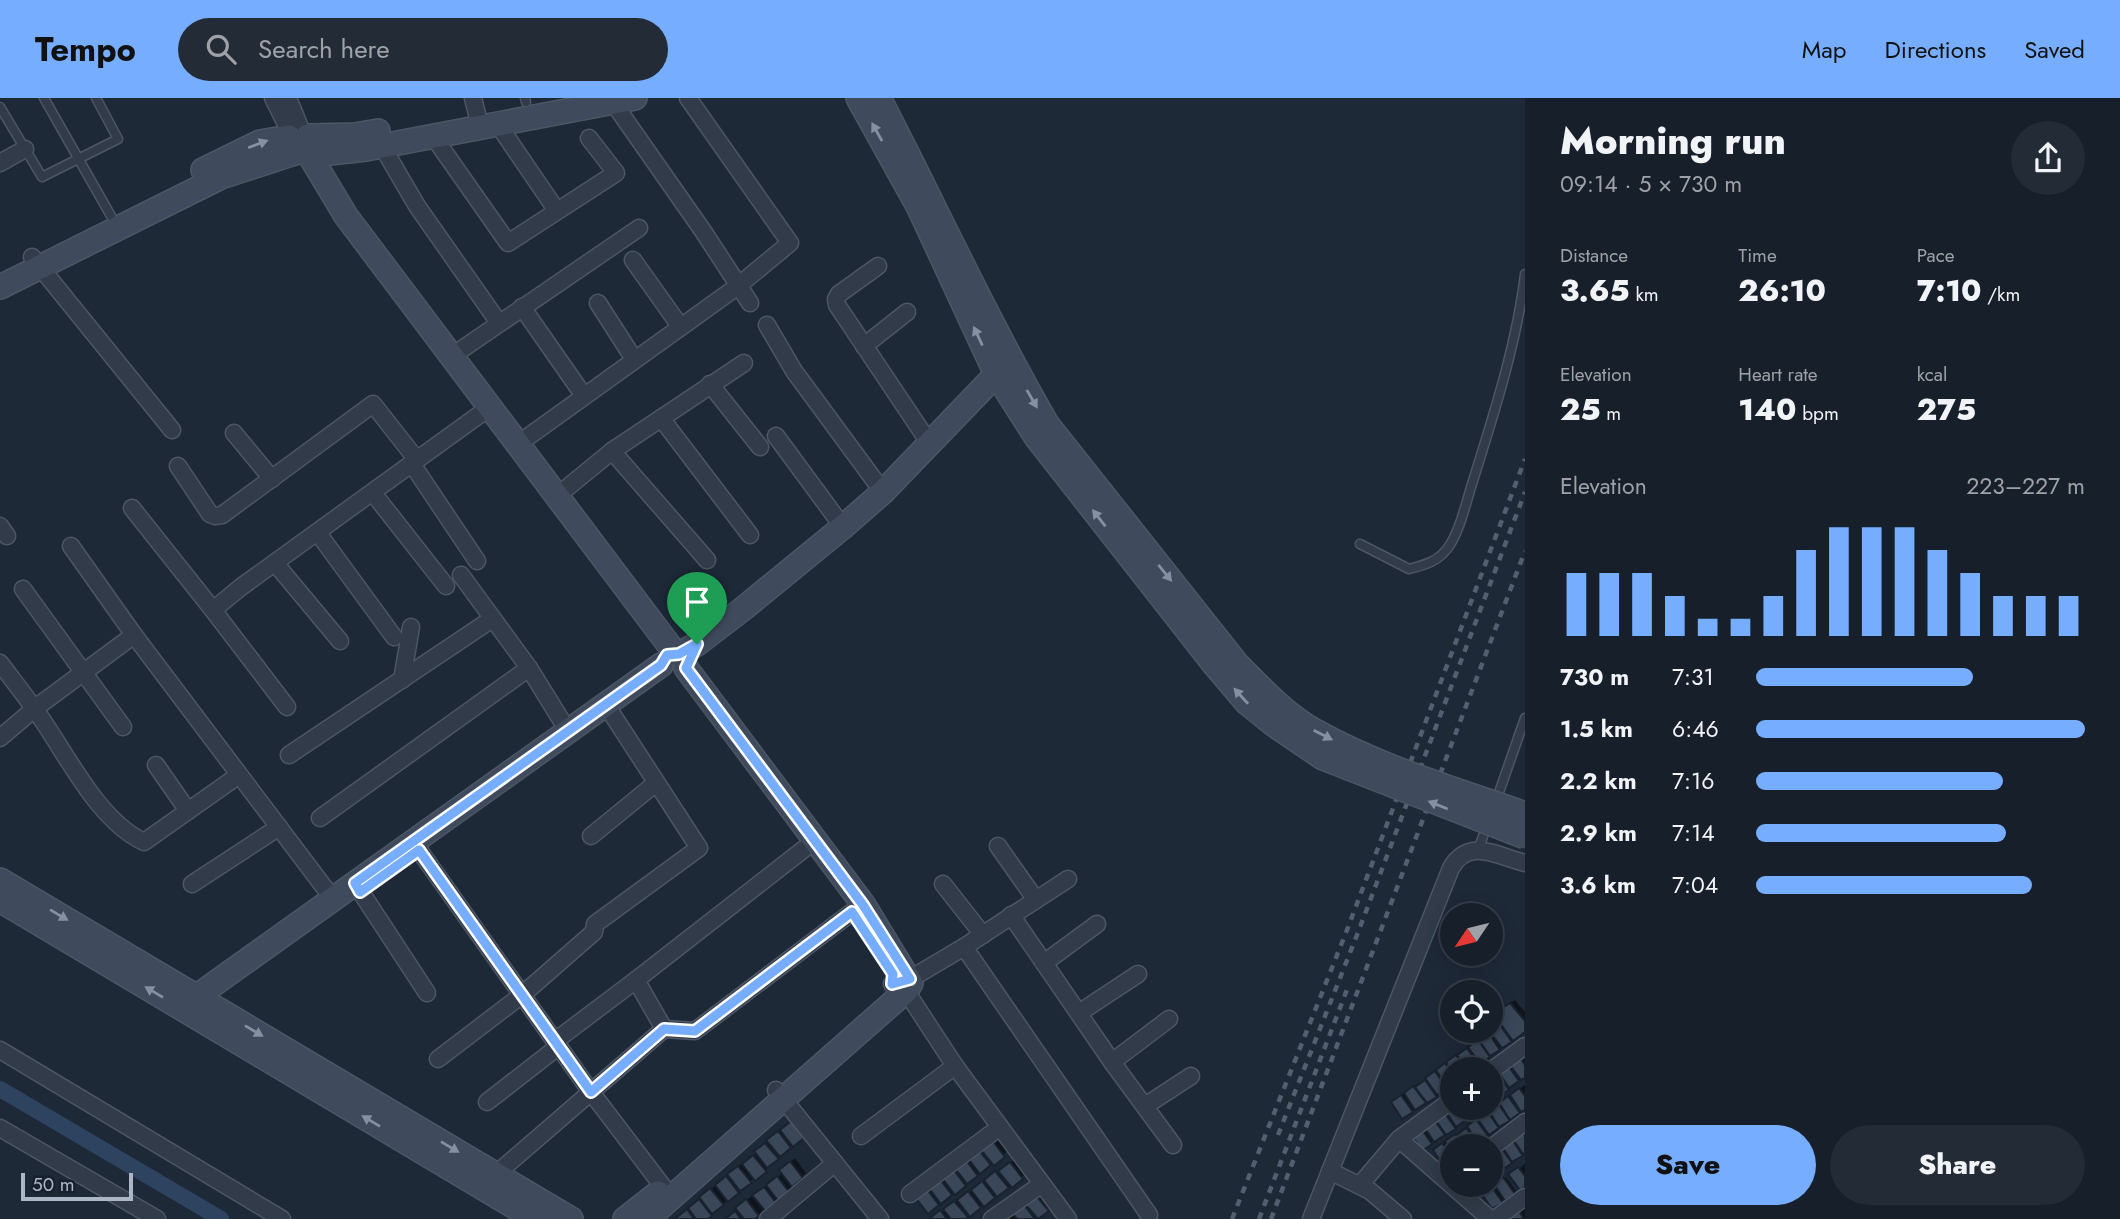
<!DOCTYPE html>
<meta charset="utf-8">
<style>
:root{--surface:#161f2a;--page:#232c36;--text:#f1f3f6;--muted:#9ea2a8;--line:#353d47;--accent:#77adff}
body{margin:0;font-family:Jost,sans-serif;background:var(--page);color:var(--text);height:100vh;display:flex;flex-direction:column;font-size:26px;white-space:nowrap}
*{box-sizing:border-box;margin:0}
p{font-size:23px;color:var(--muted)}
.icon{flex:none;width:38px;height:38px;fill:none;stroke:currentColor;stroke-width:2;stroke-linecap:round;stroke-linejoin:round}
.map{position:relative;flex:1;overflow:hidden}
.details{display:flex;flex-direction:column;background:var(--surface);width:595px}
.details>*{flex:none}
.needle{width:46px;rotate:235deg}
.controls{position:absolute;left:1440px;top:805px;display:grid;gap:14px}
.controls a{display:grid;place-items:center;width:63px;height:63px;border-radius:50%;background:var(--surface);box-shadow:0 4px 18px #0003,0 0 0 2px var(--line);font-size:35px}
.scale{position:absolute;left:21px;bottom:18px;width:112px;box-sizing:border-box;padding-left:7px;border:4px solid #abb6c6;border-top:0;font-size:19px;line-height:24px;white-space:nowrap;color:#abb6c6;-webkit-text-stroke:5px #17202d;paint-order:stroke}
.pin{position:absolute;display:grid;place-items:center;width:60px;height:60px;color:#fff;margin:-72px -30px;border-radius:50% 50% 50% 0;rotate:-45deg;box-shadow:0 0 7px #0007}
.pin .icon{rotate:45deg}
.round{display:grid;place-items:center;flex:none;width:74px;height:74px;border-radius:37px;background:var(--page)}
.overview{display:flex;align-items:center;justify-content:space-between;height:119px;padding:0 35px}
h1{font-size:38px;font-weight:800;line-height:52px}
.stats{display:grid;grid-template-columns:repeat(3,1fr);gap:10px;height:119px;padding:7px 35px}
.stats div{display:grid;align-content:center}
.stats b{font-size:30px;font-weight:800}
.stats small{font-size:19px;font-weight:400}
.stats p{font-size:19px}
.chart{height:196px;padding:14px 35px}
.chart p{display:flex;justify-content:space-between}
.chart svg{width:100%;height:126px;margin-top:7px;stroke:var(--accent);stroke-width:6}
.action{display:flex;gap:14px;margin-top:auto;padding:14px 35px}
.action a{flex:1;height:80px;border-radius:42px;background:var(--accent);color:#111;font-size:28px;font-weight:800;line-height:80px;text-align:center}
.action a+a{background:var(--page);color:var(--text)}
ul{padding:0 35px;list-style:none;font-size:23px}
li{display:grid;grid-template-columns:112px 84px 1fr;align-items:center;height:52px}
li i{height:18px;border-radius:9px;background:var(--accent)}
header{display:flex;align-items:center;gap:42px;box-sizing:border-box;height:98px;padding:0 35px;background:var(--accent);color:#111}
header strong{font-size:33px}
nav{display:flex;gap:38px;margin-inline-start:auto;font-size:24px}
.search{width:490px;height:63px;background:var(--page);display:flex;align-items:center;gap:18px;box-sizing:border-box;padding:0 24px;border-radius:38px;color:var(--muted);font-size:26px}
main{display:flex;flex:1;min-height:0}
.map>svg:first-child{display:block}
</style>
<header>
<strong>Tempo</strong>
<div class="search"><svg class="icon" aria-label="search" viewBox="0 0 24 24"><circle cx="10" cy="10" r="6"/><path d="M15 15l6 6"/></svg>Search here</div>
<nav><a>Map</a><a>Directions</a><a>Saved</a></nav>
</header>
<main>
<div class="map">
<svg width="1525" height="1121" viewBox="0 0 1525 1121">
<rect width="100%" height="100%" fill="#1e2938"/>
<g fill="#0007">
<polygon points="1515,902 1525,914 1525,932 1469,971 1452,971 1452,983 1436,998 1412,1013 1397,1000 1418,985 1420,987 1502,926 1499,912"/>
<polygon points="1525,955 1525,978 1491,1002 1491,979"/>
<polygon points="1525,987 1525,1010 1472,1048 1452,1048 1452,1061 1445,1066 1435,1052"/>
<polygon points="1452,1010 1480,1010 1455,1029 1422,1050 1413,1036"/>
<polygon points="796,1020 807,1034 781,1055 766,1073 755,1079 705,1121 678,1121 733,1072 757,1055 773,1038"/>
<polygon points="1525,1031 1525,1053 1491,1077 1491,1055"/>
<polygon points="997,1039 1008,1053 929,1113 917,1099"/>
<polygon points="795,1060 806,1075 791,1087 793,1090 753,1121 727,1121 741,1106 783,1075 785,1068"/>
<polygon points="1015,1061 1026,1075 1022,1079 963,1121 932,1121"/>
<polygon points="1525,1066 1525,1087 1511,1076"/>
<polygon points="1506,1079 1516,1093 1514,1094 1501,1103 1483,1095"/>
<polygon points="1041,1094 1052,1107 1047,1111 1032,1121 1002,1121"/>
<polygon points="1525,1106 1525,1121 1511,1121"/>
</g>
<g fill="none" stroke-linecap="round" stroke-linejoin="round">
<polyline stroke="#2d435f" stroke-width="16" points="0,991 221,1121"/>
</g>
<g fill="#394759" stroke="#19222f" stroke-width="2">
<polygon points="1510,905 1525,923 1525,934 1513,943 1493,916"/>
<polygon points="1500,927 1512,944 1502,950 1490,934"/>
<polygon points="1488,934 1500,952 1490,958 1478,941"/>
<polygon points="1478,942 1490,959 1480,966 1468,949"/>
<polygon points="1467,950 1479,967 1473,971 1467,971 1457,957"/>
<polygon points="1456,957 1466,971 1452,971 1452,973 1446,964"/>
<polygon points="1519,958 1525,967 1525,980 1521,982 1509,966"/>
<polygon points="1445,965 1452,975 1452,986 1447,989 1436,972"/>
<polygon points="1507,966 1519,983 1509,990 1498,973"/>
<polygon points="1435,973 1447,991 1437,997 1425,980"/>
<polygon points="1497,974 1509,992 1499,998 1491,987 1491,979"/>
<polygon points="1425,982 1437,999 1427,1005 1415,989"/>
<polygon points="1413,988 1426,1005 1415,1012 1404,995"/>
<polygon points="1491,989 1498,999 1491,1004"/>
<polygon points="1519,990 1525,998 1525,1012 1521,1014 1510,997"/>
<polygon points="1401,997 1413,1014 1402,1021 1391,1004"/>
<polygon points="1508,998 1520,1015 1510,1022 1499,1005"/>
<polygon points="1498,1005 1510,1023 1499,1029 1488,1012"/>
<polygon points="1452,1010 1457,1010 1466,1022 1456,1029 1445,1012"/>
<polygon points="1459,1010 1474,1010 1477,1014 1467,1021"/>
<polygon points="1487,1013 1499,1030 1489,1037 1477,1020"/>
<polygon points="1444,1014 1456,1031 1446,1037 1435,1021"/>
<polygon points="1433,1020 1445,1037 1434,1044 1423,1027"/>
<polygon points="1476,1021 1488,1038 1478,1045 1467,1028"/>
<polygon points="791,1023 804,1040 793,1049 780,1032"/>
<polygon points="1420,1029 1432,1046 1422,1053 1411,1036"/>
<polygon points="1466,1030 1479,1047 1476,1048 1465,1048 1457,1037"/>
<polygon points="1521,1032 1525,1038 1525,1055 1523,1056 1512,1040"/>
<polygon points="778,1033 791,1050 780,1059 766,1042"/>
<polygon points="1455,1036 1464,1048 1452,1048 1452,1054 1445,1043"/>
<polygon points="1511,1040 1523,1058 1512,1064 1501,1047"/>
<polygon points="992,1042 1005,1059 994,1068 980,1051"/>
<polygon points="765,1045 779,1061 767,1070 754,1053"/>
<polygon points="1442,1045 1452,1059 1452,1063 1444,1069 1433,1052"/>
<polygon points="1500,1048 1512,1065 1502,1072 1491,1056"/>
<polygon points="978,1051 991,1067 980,1076 967,1059"/>
<polygon points="753,1057 767,1074 755,1083 742,1066"/>
<polygon points="1491,1058 1502,1074 1492,1080 1491,1079"/>
<polygon points="965,1061 978,1078 967,1086 954,1069"/>
<polygon points="790,1063 803,1080 792,1089 779,1072"/>
<polygon points="1010,1064 1023,1081 1012,1090 998,1073"/>
<polygon points="738,1068 752,1085 740,1093 727,1076"/>
<polygon points="1518,1069 1525,1078 1525,1089 1520,1092 1508,1076"/>
<polygon points="953,1071 966,1088 955,1097 942,1080"/>
<polygon points="995,1073 1009,1090 997,1099 984,1082"/>
<polygon points="726,1078 739,1095 728,1104 715,1087"/>
<polygon points="777,1078 790,1095 779,1104 766,1087"/>
<polygon points="1503,1079 1515,1096 1505,1103 1494,1086"/>
<polygon points="939,1080 952,1097 941,1106 928,1089"/>
<polygon points="982,1083 995,1100 984,1109 971,1092"/>
<polygon points="1461,1087 1476,1087 1478,1089 1468,1096"/>
<polygon points="1491,1088 1503,1105 1492,1111 1481,1095"/>
<polygon points="764,1089 777,1106 766,1114 752,1097"/>
<polygon points="710,1090 724,1107 712,1116 699,1099"/>
<polygon points="926,1090 939,1107 928,1116 915,1099"/>
<polygon points="968,1093 981,1110 970,1119 957,1102"/>
<polygon points="1035,1096 1049,1113 1038,1121 1024,1105"/>
<polygon points="699,1101 712,1118 708,1121 696,1121 688,1110"/>
<polygon points="746,1101 759,1118 755,1121 744,1121 735,1110"/>
<polygon points="954,1103 968,1119 966,1121 951,1121 943,1111"/>
<polygon points="1022,1104 1035,1121 1017,1121 1011,1113"/>
<polygon points="1517,1110 1524,1121 1509,1121 1507,1117"/>
<polygon points="687,1111 694,1121 676,1121 676,1120"/>
<polygon points="940,1112 947,1121 929,1121"/>
<polygon points="735,1113 741,1121 725,1121"/>
</g>
<g fill="none" stroke-linecap="round" stroke-linejoin="round">
<g stroke="#4c5664" stroke-width="11">
<g id="lane">
<polyline points="44,0 111,118"/>
<polyline points="525,0 526,4"/>
<polyline points="0,9 42,79 118,41 96,0"/>
<path d="M1360,446l49,25c15,-4 28,-7 38,-20 12,-15 19,-46 25,-65 21,-67 45,-141 53,-210"/>
<polyline points="1496,703 1525,620"/>
<polyline points="1478,752 1488,725"/>
</g>
</g>
<g stroke="#4c5664" stroke-width="19">
<g id="street">
<polyline points="273,0 291,36"/>
<polyline points="288,0 302,34"/>
<polyline points="473,0 477,16"/>
<polyline points="610,0 703,133 750,205"/>
<polyline points="497,25 557,113"/>
<polyline points="433,38 508,145 616,75 589,40"/>
<polyline points="382,48 417,108 499,225"/>
<polyline points="0,65 25,51"/>
<polyline points="32,159 172,332"/>
<polyline points="633,162 680,228"/>
<polyline points="878,168 839,196 836,201 837,207 930,346"/>
<polyline points="598,205 634,261"/>
<polyline points="522,209 584,298"/>
<polyline points="767,227 794,273 883,394"/>
<polyline points="864,248 907,214"/>
<polyline points="452,258 639,130"/>
<polyline points="710,286 760,349"/>
<polyline points="661,320 750,437"/>
<polyline points="234,335 272,381"/>
<polyline points="776,338 843,429"/>
<polyline points="518,346 738,188 790,145 688,0"/>
<polyline points="612,353 707,462"/>
<polyline points="412,366 477,463"/>
<polyline points="178,368 210,416 215,418 222,417 373,306 417,362"/>
<polyline points="373,395 446,488"/>
<polyline points="557,398 612,353 744,265"/>
<polyline points="132,410 213,512 287,609"/>
<polyline points="0,428 7,438"/>
<polyline points="318,435 394,539"/>
<polyline points="71,448 134,537 333,801"/>
<polyline points="275,465 340,543"/>
<polyline points="461,477 529,570 568,633"/>
<polyline points="23,491 123,629"/>
<polyline points="213,512 241,489 490,309"/>
<path d="M0,565c15,20 31,40 45,61 26,39 56,98 99,118l95,-67"/>
<polyline points="402,582 411,529"/>
<polyline points="0,640 34,611 134,537"/>
<polyline points="289,657 492,521"/>
<polyline points="156,667 188,713"/>
<polyline points="320,720 529,570"/>
<polyline points="591,738 656,685"/>
<polyline points="998,748 1036,802"/>
<polyline points="419,752 591,994 664,931 636,882 804,751"/>
<polyline points="355,785 427,895"/>
<polyline points="192,786 279,729"/>
<polyline points="943,786 983,837"/>
<polyline points="1011,817 1112,964 1173,1047"/>
<polyline points="964,849 1068,781"/>
<polyline points="1044,865 1097,826"/>
<polyline points="892,886 910,881 964,849 1149,1117"/>
<polyline points="906,893 955,968 1068,1121"/>
<polyline points="1079,915 1138,876"/>
<polyline points="664,931 695,933 852,814"/>
<polyline points="555,943 636,882"/>
<polyline points="0,952 282,1121"/>
<polyline points="438,961 522,897 594,834 595,826 699,750 612,616"/>
<polyline points="1112,964 1169,921"/>
<polyline points="1491,973 1525,948"/>
<polyline points="776,992 880,1121"/>
<polyline points="487,1004 559,948"/>
<polyline points="1145,1008 1191,978"/>
<polyline points="0,1030 157,1121"/>
<polyline points="861,1038 955,968"/>
<polyline points="1399,1041 1490,1121"/>
<polyline points="1491,1050 1525,1024"/>
<polyline points="1330,1073 1370,1093 1403,1121"/>
<polyline points="488,1083 591,994 664,1090"/>
<polyline points="1360,1087 1399,1041 1452,1002"/>
<polyline points="910,1096 1000,1029"/>
<polyline points="768,1121 835,1065"/>
<polyline points="992,1121 1042,1086"/>
<path d="M1311,1121l140,-351c18,-31 46,-12 74,-5"/>
<polyline points="1495,1121 1525,1099"/>
</g>
</g>
<g stroke="#4c5664" stroke-width="26">
<g id="secondary">
<polyline points="858,0 919,110 996,276 1036,339"/>
<path d="M879,0c56,108 107,220 168,326"/>
<polyline points="308,38 355,37 378,33"/>
<polyline points="309,52 330,55 366,51 635,0"/>
<polyline points="307,53 346,118 675,555"/>
<polyline points="203,72 260,44 289,39"/>
<polyline points="0,189 221,79 295,55"/>
<polyline points="679,556 697,546 744,510 843,429 883,394 1010,262"/>
<polyline points="0,782 571,1121"/>
<polyline points="0,802 535,1121"/>
<polyline points="186,906 661,567"/>
<polyline points="625,1121 658,1095"/>
<polyline points="647,1121 906,893 911,885 863,806 686,570"/>
</g>
</g>
<use href="#lane" stroke="#313b49" stroke-width="8"/>
<use href="#street" stroke="#313b49" stroke-width="16"/>
<use href="#secondary" stroke="#3f4a5c" stroke-width="23"/>
<g stroke="#535f70" stroke-width="4.5" stroke-dasharray="7 7" stroke-linecap="butt">
<polyline points="1278,1037 1357,837 1525,394"/>
<polyline points="1232,1121 1347,832 1525,361"/>
<polyline points="1259,1121 1348,889"/>
<polyline points="1271,1121 1525,453"/>
</g>
<g stroke="#4c5664" stroke-width="26" stroke-linecap="butt">
<g id="secondary-bridge">
<path d="M1047,326l191,241c24,24 48,50 77,66 66,37 140,58 210,83"/>
<polyline points="1036,339 1213,565 1247,605 1273,626 1323,660 1525,739"/>
</g>
</g>
<use href="#secondary-bridge" stroke="#3f4a5c" stroke-width="23"/>
</g>
<defs><path id="oneway-solid" d="M-6-.8H1V-3.2L6.5 0L1 3.2V.8H-6Z" transform="scale(1.75)"/></defs>
<g fill="#8590a1">
<use href="#oneway-solid" transform="translate(877 34) rotate(-119)"/>
<use href="#oneway-solid" transform="translate(258 46) rotate(-21)"/>
<use href="#oneway-solid" transform="translate(978 238) rotate(-115)"/>
<use href="#oneway-solid" transform="translate(1032 301) rotate(60)"/>
<use href="#oneway-solid" transform="translate(1099 420) rotate(-128)"/>
<use href="#oneway-solid" transform="translate(1165 475) rotate(51)"/>
<use href="#oneway-solid" transform="translate(1241 598) rotate(-132)"/>
<use href="#oneway-solid" transform="translate(1323 637) rotate(27)"/>
<use href="#oneway-solid" transform="translate(1438 707) rotate(-158)"/>
<use href="#oneway-solid" transform="translate(59 817) rotate(31)"/>
<use href="#oneway-solid" transform="translate(154 894) rotate(-149)"/>
<use href="#oneway-solid" transform="translate(254 933) rotate(31)"/>
<use href="#oneway-solid" transform="translate(371 1023) rotate(-149)"/>
<use href="#oneway-solid" transform="translate(450 1049) rotate(31)"/>
</g>
<g fill="none" stroke-linecap="round" stroke-linejoin="round">
<g stroke="#fff" stroke-width="14">
<polygon id="route" points="697,546 686,570 863,807 910,881 892,886 893,876 852,814 695,933 664,931 591,994 419,752 360,794 355,785 661,567 667,557 679,556"/>
</g>
<use href="#route" stroke="#77adff" stroke-width="9"/>
</g>
</svg>
<div class="controls">
<a><svg class="needle" viewBox="-14 -14 28 28"><path d="M0-13l5 13h-10z" fill="#e53935"/><path d="M0 13l5-13h-10z" fill="#9ea2a8"/></svg></a>
<a><svg class="icon" aria-label="locate" viewBox="0 0 24 24"><circle cx="12" cy="12" r="6"/><path d="M12 2v4M12 18v4M2 12h4M18 12h4"/></svg></a>
<a>+</a>
<a>−</a>
</div>
<div class="scale">50 m</div>
<div class="pin" style="left:697px;top:546px;background:#1e9e55"><svg class="icon" aria-label="arrive" viewBox="0 0 24 24"><path d="M6 21V4h12l-3 4 3 4H6"/></svg></div>
</div>
<section class="details">
<div class="overview"><div><h1>Morning run</h1><p>09:14 · 5 × 730 m</p></div><a class="round"><svg class="icon" aria-label="share" viewBox="0 0 24 24"><path d="M12 15V3M7 8l5-5 5 5M5 13v7h14v-7"/></svg></a></div>
<div class="stats">
<div><p>Distance</p><b>3.65<small> km</small></b></div>
<div><p>Time</p><b>26:10</b></div>
<div><p>Pace</p><b>7:10<small> /km</small></b></div>
</div>
<div class="stats">
<div><p>Elevation</p><b>25<small> m</small></b></div>
<div><p>Heart rate</p><b>140<small> bpm</small></b></div>
<div><p>kcal</p><b>275</b></div>
</div>
<div class="chart"><p><span>Elevation</span>223–227 m</p>
<svg viewBox="0 0 160 44" preserveAspectRatio="none"><path d="M5 44V22M15 44V22M25 44V22M35 44V30M45 44V38M55 44V38M65 44V30M75 44V14M85 44V6M95 44V6M105 44V6M115 44V14M125 44V22M135 44V30M145 44V30M155 44V30"/></svg>
</div>
<ul>
<li><b>730 m</b>7:31<i style="width:66%"></i></li>
<li><b>1.5 km</b>6:46<i style="width:100%"></i></li>
<li><b>2.2 km</b>7:16<i style="width:75%"></i></li>
<li><b>2.9 km</b>7:14<i style="width:76%"></i></li>
<li><b>3.6 km</b>7:04<i style="width:84%"></i></li>
</ul>
<div class="action"><a>Save</a><a>Share</a></div>
</section>
</main>
